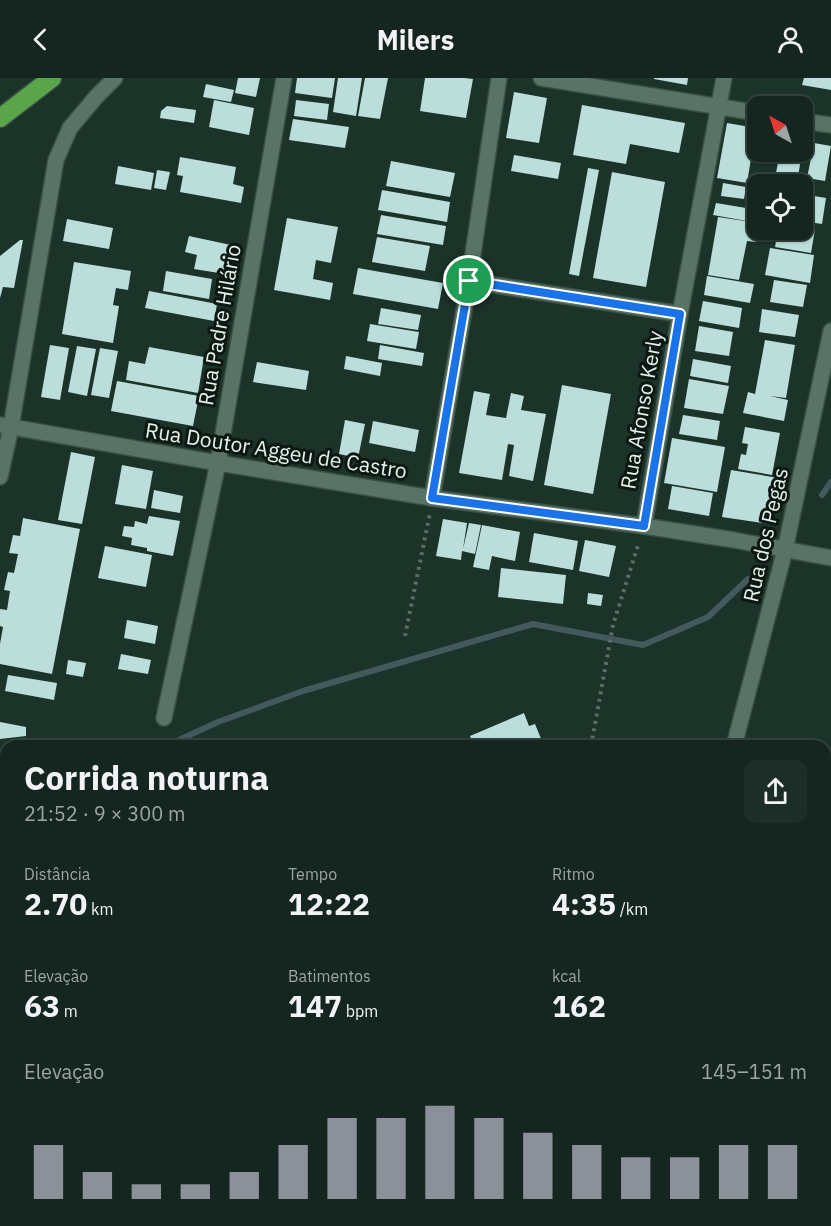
<!DOCTYPE html>
<html lang="pt">
<meta charset="utf-8">
<style>
:root{--surface:#14261f;--page:#1d2e28;--text:#f1f3f6;--muted:#9da5a4;--line:#33433d;--accent:#8c9099}
body{margin:0;font-family:"IBM Plex Sans",sans-serif;background:var(--page);color:var(--text);height:100vh;display:flex;flex-direction:column;font-size:22px;white-space:nowrap}
*{box-sizing:border-box;margin:0}
p{font-size:20px;color:var(--muted)}
.icon{flex:none;width:33px;height:33px;fill:none;stroke:currentColor;stroke-width:2;stroke-linecap:round;stroke-linejoin:round}
.map{position:relative;flex:1;overflow:hidden}
.drawer{position:absolute;left:0px;top:662px;width:831px;height:488px;display:flex;flex-direction:column;background:var(--surface);border-radius:18px 18px 0 0;box-shadow:0 2px 4px #0004,0 0 0 2px var(--line)}
.drawer>*{flex:none}
.needle{width:39px;rotate:321deg}
.fabs{position:absolute;left:747px;top:18px;display:grid;gap:12px}
.fabs a{display:grid;place-items:center;width:66px;height:66px;border-radius:12px;background:var(--surface);box-shadow:0 2px 4px #0004,0 0 0 2px var(--line);font-size:30px}
.pin{position:absolute;display:grid;place-items:center;width:51px;height:51px;color:#fff;margin:-26px;border:3px solid #fff;border-radius:50%;box-shadow:0 2px 6px #0007}
.round{display:grid;place-items:center;flex:none;width:63px;height:63px;border-radius:12px;background:var(--page)}
.overview{display:flex;align-items:center;justify-content:space-between;height:102px;padding:0 24px}
h1{font-size:33px;font-weight:700;line-height:45px}
.figures{display:grid;grid-template-columns:repeat(3,1fr);gap:9px;height:102px;padding:6px 24px}
.figures div{display:grid;align-content:center}
.figures b{font-size:30px;font-weight:700}
.figures small{font-size:16px;font-weight:400}
.figures p{font-size:16px}
.chart{height:168px;padding:12px 24px}
.chart p{display:flex;justify-content:space-between}
.chart svg{width:100%;height:108px;margin-top:6px;stroke:var(--accent);stroke-width:6}
header{display:flex;justify-content:space-between;align-items:center;height:78px;padding:0 24px;background:var(--surface);font-size:27px;font-weight:700}
.map>svg:first-child{display:block}
</style>
<header><svg class="icon" aria-label="back" viewBox="0 0 24 24"><path d="M15 5l-7 7 7 7"/></svg>Milers<svg class="icon" aria-label="person" viewBox="0 0 24 24"><circle cx="12" cy="8" r="4"/><path d="M4 21q1-7 8-7t8 7"/></svg></header>
<div class="map">
<svg width="831" height="1148" viewBox="0 0 831 1148">
<rect width="100%" height="100%" fill="#1b3329"/>
<g fill="none" stroke-linecap="round" stroke-linejoin="round">
<g stroke="#44595b" stroke-width="6">
<polyline points="822,417 831,404"/>
<polyline points="166,668 218,644 303,613 533,546 643,567 708,539 748,501"/>
<polyline points="0,703 6,703"/>
</g>
</g>
<g fill="#bbdedb">
<polygon points="238,0 260,0 256,19 235,15"/>
<polygon points="297,0 335,0 332,20 295,15"/>
<polygon points="338,0 362,0 356,38 333,34"/>
<polygon points="365,0 388,0 380,41 358,38"/>
<polygon points="425,0 464,0 473,1 466,40 420,33"/>
<polygon points="654,0 688,0 687,7 654,1"/>
<polygon points="804,0 831,0 831,12 802,7"/>
<polygon points="206,6 234,12 231,24 203,19"/>
<polygon points="514,14 547,20 539,65 506,60"/>
<polygon points="214,22 254,30 249,57 209,49"/>
<polygon points="296,22 329,26 327,42 294,38"/>
<polygon points="582,27 685,45 679,75 630,66 626,86 573,77"/>
<polygon points="167,28 196,32 194,45 160,40 161,33"/>
<polygon points="293,41 349,49 345,70 289,62"/>
<polygon points="727,45 756,50 747,105 717,100"/>
<polygon points="756,64 758,64 758,74 771,74 769,86 753,83"/>
<polygon points="814,65 831,68 825,103 807,100"/>
<polygon points="780,74 802,74 798,99 776,95"/>
<polygon points="514,77 561,85 558,101 511,93"/>
<polygon points="180,79 236,89 233,106 244,109 241,125 180,114 183,98 177,97"/>
<polygon points="391,83 455,95 450,119 386,108"/>
<polygon points="118,88 154,95 151,112 115,106"/>
<polygon points="588,90 599,92 579,198 569,196"/>
<polygon points="157,92 170,94 166,112 154,110"/>
<polygon points="612,94 665,104 646,209 593,200"/>
<polygon points="723,105 746,109 744,121 721,118"/>
<polygon points="382,112 450,124 447,144 378,132"/>
<polygon points="802,116 826,120 822,146 802,143"/>
<polygon points="716,125 758,132 758,145 713,137"/>
<polygon points="381,137 446,148 443,167 377,156"/>
<polygon points="718,139 758,145 756,164 747,163 739,202 708,197"/>
<polygon points="287,140 338,149 331,185 316,182 313,201 333,205 330,222 274,212"/>
<polygon points="67,141 113,150 109,171 63,163"/>
<polygon points="802,149 815,151 811,175 775,169 778,152 802,152"/>
<polygon points="189,158 231,167 225,196 194,191 197,177 185,174"/>
<polygon points="377,159 430,168 425,193 372,184"/>
<polygon points="20,162 23,162 14,210 3,209 0,220 0,178"/>
<polygon points="770,170 814,177 810,205 765,197"/>
<polygon points="74,184 131,193 128,212 116,210 113,227 119,228 113,265 62,256"/>
<polygon points="358,190 443,205 438,231 353,216"/>
<polygon points="166,193 212,201 209,221 163,213"/>
<polygon points="707,198 754,206 750,225 704,217"/>
<polygon points="774,202 807,207 803,229 770,224"/>
<polygon points="149,213 217,226 214,243 145,230"/>
<polygon points="703,223 742,230 739,250 699,243"/>
<polygon points="381,230 421,237 418,252 378,246"/>
<polygon points="762,231 799,237 795,259 759,254"/>
<polygon points="370,246 419,254 416,271 367,263"/>
<polygon points="699,248 733,254 729,278 695,273"/>
<polygon points="765,262 795,267 786,320 770,318 788,322 784,343 743,335 748,314 755,316"/>
<polygon points="50,267 69,270 60,322 41,319"/>
<polygon points="380,267 424,275 422,288 378,281"/>
<polygon points="77,268 96,271 87,318 68,314"/>
<polygon points="149,269 204,279 198,315 126,302 129,283 145,286"/>
<polygon points="100,270 118,273 109,320 91,317"/>
<polygon points="346,278 382,285 380,298 344,291"/>
<polygon points="693,281 731,288 728,305 690,298"/>
<polygon points="257,284 309,293 306,312 253,304"/>
<polygon points="689,301 729,308 723,336 684,330"/>
<polygon points="117,303 199,318 193,348 111,333"/>
<polygon points="562,307 611,316 593,416 544,407"/>
<polygon points="474,313 490,316 486,337 506,340 511,315 524,318 521,332 546,336 533,403 509,398 514,367 508,366 502,402 459,395"/>
<polygon points="683,337 720,343 717,362 679,356"/>
<polygon points="345,342 365,346 358,380 339,376"/>
<polygon points="373,343 419,352 415,374 369,365"/>
<polygon points="745,349 780,355 772,397 738,391 741,376 746,377 748,366 742,365"/>
<polygon points="672,360 725,369 717,414 664,405"/>
<polygon points="71,374 95,379 82,446 58,442"/>
<polygon points="122,387 153,393 146,431 115,426"/>
<polygon points="731,392 778,400 770,446 722,439"/>
<polygon points="672,408 713,415 709,438 668,431"/>
<polygon points="154,412 183,418 180,435 151,430"/>
<polygon points="149,438 180,443 173,478 147,473 147,470 131,467 132,460 122,458 124,448 134,449 135,443 147,446"/>
<polygon points="23,440 80,451 52,596 0,586 0,566 3,549 0,548 0,531 7,532 10,513 4,512 8,494 14,495 18,476 9,475 13,457 20,458"/>
<polygon points="443,441 467,445 463,471 469,445 481,447 475,476 462,473 461,482 436,478"/>
<polygon points="482,447 520,454 515,483 492,478 489,492 473,489"/>
<polygon points="534,455 578,463 573,492 529,484"/>
<polygon points="585,462 616,468 609,499 579,493"/>
<polygon points="105,468 152,477 146,509 98,500"/>
<polygon points="501,490 566,497 563,526 498,519"/>
<polygon points="588,515 603,517 601,528 587,526"/>
<polygon points="127,542 158,548 155,566 124,560"/>
<polygon points="121,576 151,582 148,596 118,591"/>
<polygon points="68,582 86,585 83,599 66,596"/>
<polygon points="8,597 57,605 54,622 5,613"/>
<polygon points="524,635 529,648 535,646 542,663 532,668 494,668 493,663 483,668 474,668 470,658"/>
<polygon points="0,644 26,649 26,658 0,661"/>
<polygon points="825,718 831,719 831,749 825,751"/>
<polygon points="6,861 6,899 5,899 0,880 0,863"/>
<polygon points="831,953 831,983 825,968 825,955"/>
<polygon points="6,991 6,1055 0,1058 0,993"/>
<polygon points="831,1061 831,1080 825,1082 825,1063"/>
</g>
<g fill="none" stroke-linecap="round" stroke-linejoin="round">
<g stroke="#394f45" stroke-width="18">
<g id="minor">
<polyline points="541,0 758,35"/>
<polyline points="802,43 831,47"/>
<polyline points="469,203 680,236"/>
<polyline points="0,347 218,385 432,420 644,448 734,462 831,480"/>
<polyline points="0,399 11,349 56,82 70,50 96,19 115,0"/>
<polyline points="432,420 469,203 499,0"/>
<polyline points="644,448 680,236 724,0"/>
<polyline points="164,640 218,385 284,0"/>
<polyline points="734,668 785,472 831,253"/>
<polyline points="825,695 831,696"/>
<polyline points="0,740 6,739"/>
<polyline points="0,948 6,946"/>
<polyline points="289,1143 291,1148"/>
<polyline points="756,1143 758,1148"/>
<polyline points="62,1148 76,1143"/>
</g>
</g>
<g stroke="#394f45" stroke-width="21">
<g id="primary">
<polyline points="825,903 831,901"/>
<polyline points="193,1148 207,1143"/>
</g>
</g>
<g stroke="#394f45" stroke-width="21">
<polyline id="trunk" points="0,40 52,0"/>
</g>
<g stroke="#596e65" stroke-width="4" stroke-dasharray="3 4.5" stroke-linecap="butt">
<polyline points="405,558 430,435"/>
<polyline points="591,668 613,547 639,464"/>
</g>
<use href="#minor" stroke="#597367" stroke-width="15"/>
<use href="#primary" stroke="#5a9851" stroke-width="18"/>
<use href="#trunk" stroke="#5aa44a" stroke-width="18"/>
</g>
<g fill="none" stroke-linecap="round" stroke-linejoin="round">
<g stroke="#fff" stroke-width="12">
<polygon id="route" points="469,203 680,236 644,448 432,420"/>
</g>
<use href="#route" stroke="#1a73e8" stroke-width="8"/>
</g>
<g text-anchor="middle" stroke-width="6" stroke-linejoin="round" paint-order="stroke">
<g font-size="21" fill="#e4f2eb" stroke="#0e1813">
<text transform="translate(220 247) rotate(-80)" y="7">Rua Padre Hilário</text>
<text transform="translate(642 332) rotate(-80)" y="7">Rua Afonso Kerly</text>
<text transform="translate(276 373) rotate(9)" y="7">Rua Doutor Aggeu de Castro</text>
<text transform="translate(766 457) rotate(-77)" y="7">Rua dos Pegas</text>
</g>
</g>
</svg>
<div class="fabs">
<a><svg class="needle" viewBox="-14 -14 28 28"><path d="M0-13l5 13h-10z" fill="#e53935"/><path d="M0 13l5-13h-10z" fill="#9da5a4"/></svg></a>
<a><svg class="icon" aria-label="locate" viewBox="0 0 24 24"><circle cx="12" cy="12" r="6"/><path d="M12 2v4M12 18v4M2 12h4M18 12h4"/></svg></a>
</div>
<div class="pin" style="left:469px;top:203px;background:#1e9e55"><svg class="icon" aria-label="arrive" viewBox="0 0 24 24"><path d="M6 21V4h12l-3 4 3 4H6"/></svg></div>
<section class="drawer">
<div class="overview"><div><h1>Corrida noturna</h1><p>21:52 · 9 × 300 m</p></div><a class="round"><svg class="icon" aria-label="share" viewBox="0 0 24 24"><path d="M12 15V3M7 8l5-5 5 5M5 13v7h14v-7"/></svg></a></div>
<div class="figures">
<div><p>Distância</p><b>2.70<small> km</small></b></div>
<div><p>Tempo</p><b>12:22</b></div>
<div><p>Ritmo</p><b>4:35<small> /km</small></b></div>
</div>
<div class="figures">
<div><p>Elevação</p><b>63<small> m</small></b></div>
<div><p>Batimentos</p><b>147<small> bpm</small></b></div>
<div><p>kcal</p><b>162</b></div>
</div>
<div class="chart"><p><span>Elevação</span>145–151 m</p>
<svg viewBox="0 0 160 44" preserveAspectRatio="none"><path d="M5 44V22M15 44V33M25 44V38M35 44V38M45 44V33M55 44V22M65 44V11M75 44V11M85 44V6M95 44V11M105 44V17M115 44V22M125 44V27M135 44V27M145 44V22M155 44V22"/></svg>
</div>
</section>
</div>
